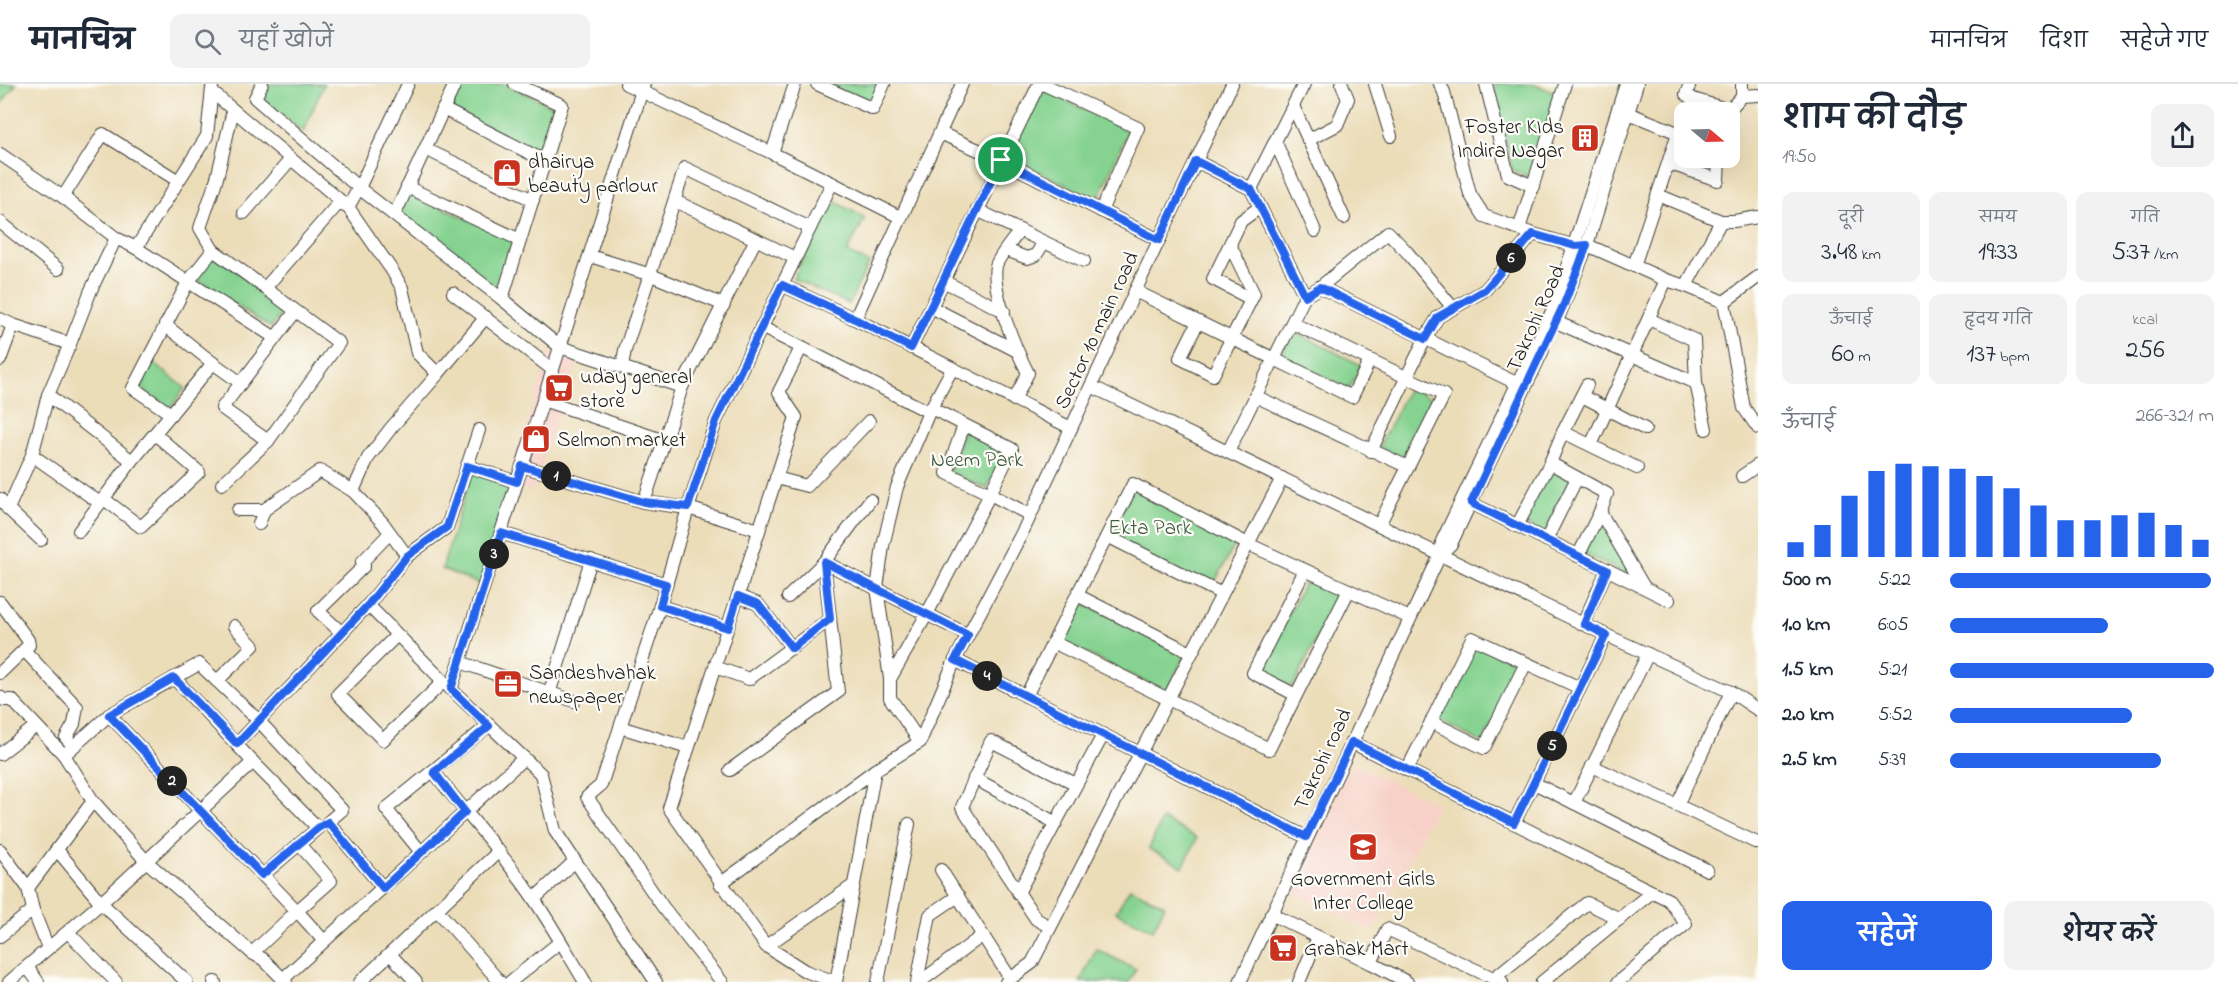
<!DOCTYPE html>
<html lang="hi">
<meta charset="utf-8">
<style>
:root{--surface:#fff;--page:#f2f2f3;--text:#1f2937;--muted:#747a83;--line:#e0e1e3;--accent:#2563eb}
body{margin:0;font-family:"Indie Flower","Playpen Sans Deva",sans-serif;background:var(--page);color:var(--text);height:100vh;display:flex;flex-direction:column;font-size:22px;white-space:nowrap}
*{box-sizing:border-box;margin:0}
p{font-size:20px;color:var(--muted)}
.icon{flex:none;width:33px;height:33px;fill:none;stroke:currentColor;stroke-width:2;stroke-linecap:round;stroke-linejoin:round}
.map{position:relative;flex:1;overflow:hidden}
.side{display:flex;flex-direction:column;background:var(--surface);width:480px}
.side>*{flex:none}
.needle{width:39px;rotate:109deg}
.buttons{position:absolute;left:1674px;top:18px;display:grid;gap:12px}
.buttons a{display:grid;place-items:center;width:66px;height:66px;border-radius:12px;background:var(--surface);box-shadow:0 6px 24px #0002;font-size:30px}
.pin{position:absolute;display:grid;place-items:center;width:51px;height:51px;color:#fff;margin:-26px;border:3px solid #fff;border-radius:50%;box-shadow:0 2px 6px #0007}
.km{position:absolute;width:30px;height:30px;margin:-15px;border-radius:50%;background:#222;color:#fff;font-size:16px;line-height:30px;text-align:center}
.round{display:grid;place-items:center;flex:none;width:63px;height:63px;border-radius:12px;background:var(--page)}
.head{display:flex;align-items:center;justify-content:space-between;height:102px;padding:0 24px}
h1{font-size:33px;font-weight:600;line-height:45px}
.metrics{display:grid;grid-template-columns:repeat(3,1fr);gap:9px;height:102px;padding:6px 24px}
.metrics div{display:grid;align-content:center;border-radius:12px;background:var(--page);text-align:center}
.metrics b{font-size:26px;font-weight:600}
.metrics small{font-size:16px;font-weight:400}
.metrics p{font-size:16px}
.chart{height:168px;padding:12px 24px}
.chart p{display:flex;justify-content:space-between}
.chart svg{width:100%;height:108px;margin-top:6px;stroke:var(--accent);stroke-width:6}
.cta{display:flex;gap:12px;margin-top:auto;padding:12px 24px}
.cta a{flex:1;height:69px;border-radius:12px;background:var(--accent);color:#fff;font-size:24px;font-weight:600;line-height:69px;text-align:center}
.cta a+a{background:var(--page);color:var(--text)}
ul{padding:0 24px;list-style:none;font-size:20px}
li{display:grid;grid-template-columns:96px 72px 1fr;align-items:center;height:45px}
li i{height:15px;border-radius:8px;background:var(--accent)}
header{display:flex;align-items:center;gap:36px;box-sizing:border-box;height:84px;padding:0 30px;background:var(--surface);border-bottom:2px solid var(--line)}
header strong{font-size:28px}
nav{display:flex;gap:33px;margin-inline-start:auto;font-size:21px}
.search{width:420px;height:54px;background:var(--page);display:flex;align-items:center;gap:15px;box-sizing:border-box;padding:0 21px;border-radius:12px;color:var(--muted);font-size:22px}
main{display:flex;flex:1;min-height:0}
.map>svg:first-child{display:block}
</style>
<header>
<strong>मानचित्र</strong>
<div class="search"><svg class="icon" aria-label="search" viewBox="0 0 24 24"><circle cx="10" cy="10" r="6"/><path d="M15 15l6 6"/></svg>यहाँ खोजें</div>
<nav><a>मानचित्र</a><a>दिशा</a><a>सहेजे गए</a></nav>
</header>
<main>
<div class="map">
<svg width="1758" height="898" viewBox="0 0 1758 898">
<rect width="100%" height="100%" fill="#fdfcf7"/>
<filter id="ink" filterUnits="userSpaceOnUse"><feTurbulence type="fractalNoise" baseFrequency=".0167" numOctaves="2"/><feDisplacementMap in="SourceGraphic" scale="12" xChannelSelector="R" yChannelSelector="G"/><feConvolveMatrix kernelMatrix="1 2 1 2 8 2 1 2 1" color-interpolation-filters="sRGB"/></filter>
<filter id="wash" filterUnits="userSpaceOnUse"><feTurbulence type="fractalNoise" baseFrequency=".008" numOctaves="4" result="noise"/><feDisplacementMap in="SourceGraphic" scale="24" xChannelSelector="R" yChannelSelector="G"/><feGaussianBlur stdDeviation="1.35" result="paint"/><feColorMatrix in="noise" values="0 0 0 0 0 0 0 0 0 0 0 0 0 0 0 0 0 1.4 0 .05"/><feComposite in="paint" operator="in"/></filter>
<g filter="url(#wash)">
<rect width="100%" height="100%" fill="#ecddb9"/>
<g fill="#f7d1c7">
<polygon points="550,268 577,278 532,408 508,400"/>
<polygon points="1350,679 1438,720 1373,847 1290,807"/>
</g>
<g fill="#86d391" stroke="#517856" stroke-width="1.5">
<polygon points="0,0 16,0 0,21"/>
<polygon points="268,0 324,0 303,48 262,14"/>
<polygon points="459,0 506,0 556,24 542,71 446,27"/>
<polygon points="817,0 884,0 873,25"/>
<polygon points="1494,0 1532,0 1558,9 1531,94 1512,86"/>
<polygon points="1043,5 1128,47 1098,116 1008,73"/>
<polygon points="408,107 516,158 499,208 395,129"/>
<polygon points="832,116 865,134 847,168 869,179 849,220 793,195"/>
<polygon points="215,171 286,223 271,244 196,195"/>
<polygon points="1293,247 1361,281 1349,305 1281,271"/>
<polygon points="152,278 185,304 170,325 137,302"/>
<polygon points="1409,303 1435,316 1405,376 1379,363"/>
<polygon points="965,343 1007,364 987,405 949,388"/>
<polygon points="1551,383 1572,394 1545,450 1522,438"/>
<polygon points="472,387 512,402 482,501 442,485"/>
<polygon points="1134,403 1237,457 1211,505 1108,454"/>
<polygon points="1600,432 1636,495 1583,469"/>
<polygon points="1307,494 1339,509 1293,603 1259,588"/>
<polygon points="1083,519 1185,571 1166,608 1061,557"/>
<polygon points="1475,559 1519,580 1483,659 1437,636"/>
<polygon points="1162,735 1197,754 1183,783 1149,765"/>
<polygon points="1130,804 1165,821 1153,846 1116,828"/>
<polygon points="1096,865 1136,885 1129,898 1080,898"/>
</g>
</g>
<g filter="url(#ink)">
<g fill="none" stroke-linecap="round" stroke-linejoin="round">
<g stroke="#3b3934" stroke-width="14">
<g id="minor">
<polyline points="262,0 255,14 359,104 502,215"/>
<polyline points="515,0 562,21 502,215 560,263 682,303"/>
<polyline points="626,0 772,69 900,133"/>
<polyline points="817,0 873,25 884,0"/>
<polyline points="962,0 855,235 1071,344"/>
<polyline points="1043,0 1138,44 1101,127"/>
<polyline points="1375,0 1391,52"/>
<polyline points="1440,0 1444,8 1470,110 1484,132 1533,150 1575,162 1587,161 1666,196 1591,361"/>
<polyline points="1486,0 1508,91 1533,102"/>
<polyline points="1690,0 1686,10 1693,15 1729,26 1742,12 1742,0"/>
<polyline points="212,8 348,123 393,188 402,204 417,269 438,290 391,344 368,374 353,407 383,439 407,472 368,521 237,660"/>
<polyline points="1742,12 1758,11"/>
<polyline points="1293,22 1344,134"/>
<polyline points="443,25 545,77"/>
<polyline points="1628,29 1678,49 1634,182"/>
<polyline points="940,49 1001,76 1159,156"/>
<polyline points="1308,56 1337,41 1348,15 1342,0"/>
<polyline points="1275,57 1315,147"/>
<polyline points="425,65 533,116"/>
<polyline points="772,69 795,0"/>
<polyline points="0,70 63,113 116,154 136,164 207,52 212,4"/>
<polyline points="1196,77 1251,105 1305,212 1228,368"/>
<polyline points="1668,79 1718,96 1719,74"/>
<polyline points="407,103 520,156"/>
<polyline points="1251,105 1304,0"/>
<polyline points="1658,111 1721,137 1686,202 1666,196"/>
<polyline points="63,113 103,50 177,96"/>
<polyline points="675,117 795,174"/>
<polyline points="348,123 359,104 408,0"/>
<polyline points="977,126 1084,177"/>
<polyline points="244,129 291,75"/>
<polyline points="395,130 455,0"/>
<polyline points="1721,137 1734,137 1758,133"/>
<polyline points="0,138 58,185"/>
<polyline points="1519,145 1565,0"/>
<polyline points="136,164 274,253"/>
<polyline points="213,166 200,144 217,94 233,26"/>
<polyline points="1006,166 1027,174 1036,171 1044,158"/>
<polyline points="590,172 651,191 724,221"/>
<polyline points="943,197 1004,227"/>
<polyline points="782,201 855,235"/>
<polyline points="1686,202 1724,218 1744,324 1758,344"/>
<polyline points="1320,203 1388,148 1407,168 1453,224"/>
<polyline points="1135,207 1352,313 1370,276"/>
<polyline points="453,209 553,286"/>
<polyline points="1305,212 1320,203 1524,303"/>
<polyline points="1251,215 1213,195 1241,137 1260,123"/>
<polyline points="1724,218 1758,193"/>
<polyline points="931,223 1017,267"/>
<polyline points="0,235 13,241 70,260"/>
<polyline points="1649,235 1694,256 1696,299 1706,345"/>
<polyline points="1557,237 1585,167 1637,0"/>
<polyline points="1198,238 1180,274 1213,291 1254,210 1230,161"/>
<polyline points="1556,238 1696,299"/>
<polyline points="1292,239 1444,311 1379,441"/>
<polyline points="165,241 213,279"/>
<polyline points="761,243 929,328"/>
<polyline points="801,264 779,308 796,333 669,724 766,862 805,887 836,898 875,686"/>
<polyline points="911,264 1039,0"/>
<polyline points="0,276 13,241"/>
<polyline points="622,283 625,266 685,84 810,144"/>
<polyline points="438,290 486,233"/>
<polyline points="1091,302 1606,551 1731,608 1758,626"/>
<polyline points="48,311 132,377 213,279 241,299"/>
<polyline points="1255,312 1408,383"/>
<polyline points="1582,312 1645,345"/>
<polyline points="543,316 665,357"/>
<path d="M1014,316l14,-27c-12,-23 -37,-82 -32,-107 2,-9 18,-27 24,-36"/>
<polyline points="931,324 1012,365 990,410 1030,431"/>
<polyline points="171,330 133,304 188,198 213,166 265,204"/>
<polyline points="1563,348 1587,301"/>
<polyline points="268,357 222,324 295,228"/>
<polyline points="1371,367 1425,255 1438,233 1485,206 1533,150"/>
<polyline points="32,371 100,419"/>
<polyline points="1550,379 1563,348 1637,384"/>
<polyline points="467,382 517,398"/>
<polyline points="522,382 644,418 688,424 759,446"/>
<polyline points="1742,392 1758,381"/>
<polyline points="776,394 807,402 869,337"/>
<polyline points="222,400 268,357 339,259 265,204 338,120 348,123"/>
<polyline points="0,415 8,425 32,371 48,311 70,260 91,206 116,154"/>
<polyline points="104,415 141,443 199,388 155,350"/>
<polyline points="644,418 682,303 756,155"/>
<polyline points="1471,419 1669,516"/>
<polyline points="8,425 41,456"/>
<polyline points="238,426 264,426"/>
<polyline points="259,440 264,426 320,387 353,407"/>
<polyline points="1517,442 1550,379 1607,410 1600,428"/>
<polyline points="79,447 132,377"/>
<polyline points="501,449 666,500"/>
<polyline points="1107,452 1222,510"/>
<polyline points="1546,456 1577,394"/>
<polyline points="1440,471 1451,460 1543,266"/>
<polyline points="407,472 447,443 479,346"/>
<polyline points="1578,472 1600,428 1644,503"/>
<polyline points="824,478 968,551"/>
<polyline points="1077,511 1191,569"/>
<polyline points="738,512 758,520 792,564"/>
<polyline points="788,513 824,478 870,416"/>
<polyline points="0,518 28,556 29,561 24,566 77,623 74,640 66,654 73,661"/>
<polyline points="368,521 451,605 541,690 555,747 656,898"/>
<polyline points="660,522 727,544"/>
<polyline points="1583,540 1607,486"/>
<polyline points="234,542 253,562 217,597 259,637 342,726 328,738 383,804"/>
<polyline points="342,549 318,527 364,482 362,478 390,449"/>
<polyline points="397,551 338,610 383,656 443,598"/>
<polyline points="1053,558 1269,665 1349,506"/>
<polyline points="955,576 1306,753"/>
<polyline points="460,578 574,617"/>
<polyline points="1526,579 1484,664 1431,638 1472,554 1580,604"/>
<polyline points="715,583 749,595 830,535"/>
<polyline points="0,589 24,566"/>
<polyline points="890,595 927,530 990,410 947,389 964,341"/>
<polyline points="217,597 199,580 109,631 64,671 93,717 146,777 252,869 263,875 286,898"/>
<polyline points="451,605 644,0"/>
<polyline points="1731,608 1677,721 1757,759"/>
<polyline points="549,610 591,476"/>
<polyline points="1296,611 1253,589 1305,486"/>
<polyline points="1026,612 1133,400 1248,460 1410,534"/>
<polyline points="0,613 4,616 12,616 64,671"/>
<polyline points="109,631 297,827 252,869"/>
<polyline points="620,643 688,664"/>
<polyline points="920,658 890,614 890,595 877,504 883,462 897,403 929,328 952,285"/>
<polyline points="1351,658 1669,816 1686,840 1618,898"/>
<polyline points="0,670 36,642"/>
<polyline points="253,678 318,744 263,791"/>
<polyline points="1592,682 1677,721"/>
<polyline points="730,686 838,608 824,478"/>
<polyline points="1407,686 1431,638"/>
<path d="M434,688c32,42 70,82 100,127 18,27 34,55 51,83"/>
<polyline points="974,694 1056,739"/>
<polyline points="1534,699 1707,786"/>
<polyline points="1574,719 1648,570"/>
<polyline points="1514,739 1606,551"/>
<polyline points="299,760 331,797 297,827 324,857"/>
<polyline points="0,766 28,804"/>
<polyline points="58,767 101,819 187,898"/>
<polyline points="421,768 386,725 489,641"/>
<polyline points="941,786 1010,894"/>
<polyline points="720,800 875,686 920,658 955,576 1024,445 1232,0"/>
<polyline points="1018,809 1103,651"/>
<polyline points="534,815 575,777"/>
<polyline points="437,826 500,898"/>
<polyline points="1271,830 1371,879 1387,845 1502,898"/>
<polyline points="1050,843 1036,835 962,723 991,657 1076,700"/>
<polyline points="68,848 116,898"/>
<polyline points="0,852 33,826"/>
<polyline points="766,862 854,801"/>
<polyline points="48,864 33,826 28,804 93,717"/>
<polyline points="390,870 416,898"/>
<polyline points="1371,879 1407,898"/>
<polyline points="28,884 38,898"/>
<polyline points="1494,894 1587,819 1620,835"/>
<polyline points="283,895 524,674"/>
<polyline points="9,898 101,819 253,678 174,594"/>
<polyline points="214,898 215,898"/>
<polyline points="360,898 499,767"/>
<polyline points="510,898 560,858"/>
<polyline points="722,898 663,823 587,713 601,701 660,522 688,424 716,337 832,99"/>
<polyline points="878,898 909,740"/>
<polyline points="917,898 930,831 958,812"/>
<polyline points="920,898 983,851"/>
<polyline points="1006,898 1032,879 1282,394"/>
<polyline points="1240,898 1440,471 1442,457 1554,223 1626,0"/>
<polyline points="1299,898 1318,853"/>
<polyline points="1542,898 1652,808"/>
</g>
</g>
<use href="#minor" stroke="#fff" stroke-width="12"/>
</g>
</g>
<g fill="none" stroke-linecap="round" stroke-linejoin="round" filter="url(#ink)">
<g stroke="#fff" stroke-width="12">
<polygon id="route" points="1001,76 1159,156 1196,77 1251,105 1305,212 1320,203 1425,255 1438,233 1485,206 1533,150 1575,162 1587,161 1564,220 1471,419 1607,486 1584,540 1606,551 1514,739 1352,658 1306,753 955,576 968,551 824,478 830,535 792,564 758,520 738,512 728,544 660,522 666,500 501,449 451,605 489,642 434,688 465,728 383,804 328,738 318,744 262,791 109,631 174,594 237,660 368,521 407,472 447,443 467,382 517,398 522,382 644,418 688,423 716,337 782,201 855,235 911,264"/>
</g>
<use href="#route" stroke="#2563eb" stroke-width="8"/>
</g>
<defs>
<g id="building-square" transform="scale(1.5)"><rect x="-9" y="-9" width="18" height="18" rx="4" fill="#c8321e" stroke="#fdfcf7"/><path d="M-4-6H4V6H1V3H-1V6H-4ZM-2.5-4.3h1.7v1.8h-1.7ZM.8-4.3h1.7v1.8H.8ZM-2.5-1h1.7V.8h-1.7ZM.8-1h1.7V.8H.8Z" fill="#fff"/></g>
<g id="shop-square" transform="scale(1.5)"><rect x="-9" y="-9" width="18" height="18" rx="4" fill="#c8321e" stroke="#fdfcf7"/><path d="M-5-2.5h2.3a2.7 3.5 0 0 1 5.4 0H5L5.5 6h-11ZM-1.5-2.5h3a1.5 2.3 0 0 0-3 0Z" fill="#fff"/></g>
<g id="supermarket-square" transform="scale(1.5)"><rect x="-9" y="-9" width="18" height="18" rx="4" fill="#c8321e" stroke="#fdfcf7"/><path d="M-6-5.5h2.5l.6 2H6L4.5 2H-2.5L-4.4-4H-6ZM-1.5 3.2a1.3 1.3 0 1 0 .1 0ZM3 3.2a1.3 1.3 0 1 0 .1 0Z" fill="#fff"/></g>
<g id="office-square" transform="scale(1.5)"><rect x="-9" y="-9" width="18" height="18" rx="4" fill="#c8321e" stroke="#fdfcf7"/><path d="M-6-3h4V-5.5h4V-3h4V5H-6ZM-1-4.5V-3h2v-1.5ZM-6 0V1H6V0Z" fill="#fff"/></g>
<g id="school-square" transform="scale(1.5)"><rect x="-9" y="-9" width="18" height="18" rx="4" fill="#c8321e" stroke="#fdfcf7"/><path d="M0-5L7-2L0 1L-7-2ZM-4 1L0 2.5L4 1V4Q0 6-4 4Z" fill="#fff"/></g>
</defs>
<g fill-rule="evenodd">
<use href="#building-square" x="1585" y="54"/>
<use href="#shop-square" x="507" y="89"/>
<use href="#supermarket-square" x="559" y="304"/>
<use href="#shop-square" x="536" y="355"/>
<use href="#office-square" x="508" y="600"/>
<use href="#school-square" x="1363" y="763"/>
<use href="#supermarket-square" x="1283" y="864"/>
</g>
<g text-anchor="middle" stroke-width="4.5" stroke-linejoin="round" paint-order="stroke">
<g font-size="21" fill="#1c1c1c" stroke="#fdfcf7" text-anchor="start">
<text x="1564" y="49" text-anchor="end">Foster KIds<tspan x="1564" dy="24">Indira Nagar</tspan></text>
<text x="528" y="84">dhairya<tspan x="528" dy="24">beauty parlour</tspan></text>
<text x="580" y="299">uday general<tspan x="580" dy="24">store</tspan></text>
<text x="557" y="362">Selmon market</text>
<text x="529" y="595">Sandeshvahak<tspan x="529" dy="24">newspaper</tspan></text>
<text x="1363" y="801" text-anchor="middle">Government Girls<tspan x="1363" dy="24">Inter College</tspan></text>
<text x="1304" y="871">Grahak Mart</text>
</g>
<g font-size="21" fill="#1c1c1c" stroke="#fdfcf7">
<text transform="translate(1535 234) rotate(-66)" y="7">Takrohi Road</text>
<text transform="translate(1096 246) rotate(-65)" y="7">Sector 10 main road</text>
<text transform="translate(1322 675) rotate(-65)" y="7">Takrohi road</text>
</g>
<g font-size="21" fill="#415c45" stroke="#fdfcf7">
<text x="977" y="382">Neem Park</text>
<text x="1150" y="450">Ekta Park</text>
</g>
</g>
</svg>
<div class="buttons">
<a><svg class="needle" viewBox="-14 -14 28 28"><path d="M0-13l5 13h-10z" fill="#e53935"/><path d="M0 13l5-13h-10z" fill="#747a83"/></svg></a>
</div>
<div class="pin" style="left:1001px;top:76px;background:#1e9e55"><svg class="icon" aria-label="arrive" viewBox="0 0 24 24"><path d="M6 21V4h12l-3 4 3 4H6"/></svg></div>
<b class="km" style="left:556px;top:392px">1</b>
<b class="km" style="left:172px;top:697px">2</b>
<b class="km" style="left:494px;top:470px">3</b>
<b class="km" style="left:987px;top:592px">4</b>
<b class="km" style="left:1552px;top:662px">5</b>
<b class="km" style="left:1511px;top:174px">6</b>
</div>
<section class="side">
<div class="head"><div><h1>शाम की दौड़</h1><p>19:50</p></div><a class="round"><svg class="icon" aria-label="share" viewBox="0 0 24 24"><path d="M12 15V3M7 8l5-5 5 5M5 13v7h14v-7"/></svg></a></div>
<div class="metrics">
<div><p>दूरी</p><b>3.48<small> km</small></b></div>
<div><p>समय</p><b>19:33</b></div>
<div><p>गति</p><b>5:37<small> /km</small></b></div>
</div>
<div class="metrics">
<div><p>ऊँचाई</p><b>60<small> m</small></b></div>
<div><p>हृदय गति</p><b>137<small> bpm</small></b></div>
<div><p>kcal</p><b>256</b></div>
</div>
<div class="chart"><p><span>ऊँचाई</span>266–321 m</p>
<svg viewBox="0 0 160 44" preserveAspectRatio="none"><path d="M5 44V38M15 44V31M25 44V19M35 44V9M45 44V6M55 44V7M65 44V8M75 44V11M85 44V16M95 44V23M105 44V29M115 44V29M125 44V27M135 44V26M145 44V31M155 44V37"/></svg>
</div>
<ul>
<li><b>500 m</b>5:22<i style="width:99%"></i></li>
<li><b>1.0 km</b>6:05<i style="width:60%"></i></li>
<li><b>1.5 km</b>5:21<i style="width:100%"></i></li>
<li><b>2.0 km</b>5:52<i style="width:69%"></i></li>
<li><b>2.5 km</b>5:39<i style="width:80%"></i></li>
</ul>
<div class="cta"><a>सहेजें</a><a>शेयर करें</a></div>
</section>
</main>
